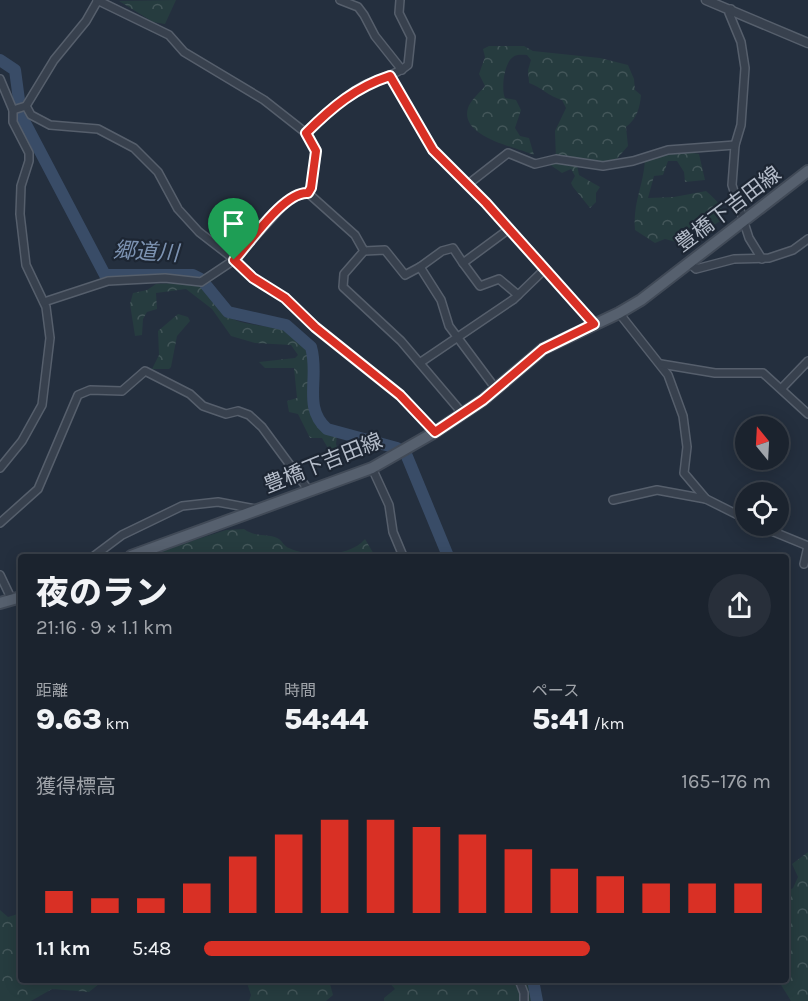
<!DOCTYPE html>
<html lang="ja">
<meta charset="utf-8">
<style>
:root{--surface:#1b232e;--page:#282f3a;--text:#f1f3f6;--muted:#a0a4aa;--line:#39404a;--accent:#d93025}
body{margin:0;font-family:Karla,"Noto Sans JP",sans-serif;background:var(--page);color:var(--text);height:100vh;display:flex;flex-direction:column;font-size:22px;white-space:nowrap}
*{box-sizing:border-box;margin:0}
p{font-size:20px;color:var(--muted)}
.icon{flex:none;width:33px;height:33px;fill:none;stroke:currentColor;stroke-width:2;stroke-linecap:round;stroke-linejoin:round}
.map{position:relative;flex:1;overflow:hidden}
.sheet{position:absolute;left:18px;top:554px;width:771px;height:429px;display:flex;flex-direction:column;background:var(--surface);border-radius:6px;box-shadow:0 3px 15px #0003,0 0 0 2px var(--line)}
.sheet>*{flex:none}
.needle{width:39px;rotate:342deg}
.fabs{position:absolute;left:735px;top:416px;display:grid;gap:12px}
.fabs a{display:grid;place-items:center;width:54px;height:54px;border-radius:50%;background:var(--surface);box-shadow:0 3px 15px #0003,0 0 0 2px var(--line);font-size:30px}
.pin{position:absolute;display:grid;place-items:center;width:51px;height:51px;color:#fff;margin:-62px -26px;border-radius:50% 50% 50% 0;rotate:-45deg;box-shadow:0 0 6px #0007}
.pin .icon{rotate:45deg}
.round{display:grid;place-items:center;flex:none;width:63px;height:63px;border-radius:32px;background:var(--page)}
.overview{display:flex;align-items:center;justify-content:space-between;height:102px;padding:0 18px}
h1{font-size:33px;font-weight:800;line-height:45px}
.stats{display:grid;grid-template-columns:repeat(3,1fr);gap:9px;height:102px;padding:6px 18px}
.stats div{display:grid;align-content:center}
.stats b{font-size:30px;font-weight:800}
.stats small{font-size:16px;font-weight:400}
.stats p{font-size:16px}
.chart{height:168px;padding:12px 18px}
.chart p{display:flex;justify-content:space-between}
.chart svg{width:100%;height:108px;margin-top:6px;stroke:var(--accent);stroke-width:6}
ul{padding:0 18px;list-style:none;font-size:20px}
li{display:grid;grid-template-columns:96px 72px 1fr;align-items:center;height:45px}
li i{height:15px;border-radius:8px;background:var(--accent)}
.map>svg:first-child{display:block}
</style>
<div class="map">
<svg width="808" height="1001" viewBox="0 0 808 1001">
<defs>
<pattern id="forest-crowns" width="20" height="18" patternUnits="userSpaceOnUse" patternTransform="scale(1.5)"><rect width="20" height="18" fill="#263c3f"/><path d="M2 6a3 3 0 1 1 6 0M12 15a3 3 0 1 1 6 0" fill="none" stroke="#435659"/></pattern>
</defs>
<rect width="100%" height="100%" fill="#242f3e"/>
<g fill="url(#forest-crowns)">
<polygon points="176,0 165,24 153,22 119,1"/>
<path d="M489,46h35l9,5 67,7 28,7 6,14 1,11 6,5c-1,12 -4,24 -15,32l2,19 -14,16 -15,1 -18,-5 -4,7 2,10 21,12 -4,6v9l-6,6 -17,-21 -2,-4 4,-7 -4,-7 -9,4 -13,-9 7,-3 -1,-30 11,-23 -4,-8c-14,-4 -21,-13 -33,-17l-1,-13 3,-10 -4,-5c-5,0 -10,-1 -14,2 -9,6 -12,32 -8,41l11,2 5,10 -6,18 5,8 9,2 5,17c-18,-8 -75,-18 -66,-47 2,-7 12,-16 17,-22l-6,-12 6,-17 -2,-8z"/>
<path d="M689,152l10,2 6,26 -20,2 -1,-10 -7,-11h-9l-5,14 -9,1 -6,22 26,-1 32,-6c9,8 20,17 16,29l-23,14 -9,-1 -14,9 -11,-3 -10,4 -20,-13c-2,-29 8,-42 10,-70l23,-7z"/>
<path d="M156,284c14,0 33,-3 46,4 13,6 19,25 33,32 21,9 54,2 69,24 15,22 5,49 8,72l8,11 17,8 -1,9 7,20 -11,-9 -10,-17h-12l-12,-24 -9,-2 -2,-11 10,-3 -3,-30h-29l-6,-6 36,-4 3,-3 -7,-10 -36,-2 -24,-7 -19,-27 -26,-20 -30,4 1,16 -10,3 -4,7 -1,16 -7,1 -5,-32 3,-11 14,-3z"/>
<polygon points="178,314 188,317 190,321 177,336 171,367 169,369 152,369 159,355 158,331"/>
<path d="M244,529c12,9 27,4 35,10 4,3 5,7 10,9 21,10 61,9 76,-9l10,17h-230l81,-26z"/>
<polygon points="808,852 808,1001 791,1001 778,980 786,980 786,892 793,888 798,877 792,864"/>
<polygon points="0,910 8,917 21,913 21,980 104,980 89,992 52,989 31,1001 0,1001"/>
<polygon points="246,980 329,980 333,995 326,1001 249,1001 251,995"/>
<polygon points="387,980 530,980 533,1001 384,1001 384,998 395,989"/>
</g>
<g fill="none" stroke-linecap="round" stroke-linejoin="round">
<g stroke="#394c67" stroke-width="12">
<path d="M0,60l15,10 6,45 84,160h88l8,4 27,33 58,13 25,22c9,31 -9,60 16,82l70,19"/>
<polyline points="406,454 448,556"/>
<polyline points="533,980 537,1001"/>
</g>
<g stroke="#565f6c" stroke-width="10">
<g id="minor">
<polyline points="340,0 358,7 364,15 375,36 402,70"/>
<polyline points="731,9 729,13 741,42 745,68 741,125 735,145 732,185 749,238 762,259"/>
<polyline points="390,76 433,150 486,203 594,324"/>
<polyline points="0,79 13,110 13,122 29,153 29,161 21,186 20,214 26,265 46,307 50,338 42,405 22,441 0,468"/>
<polyline points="26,106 31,115 50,125 98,129 134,148 158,172 178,209 199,232 239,263 253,278 285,298 315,327 400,395 435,432"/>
<polyline points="13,110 26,106 54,60 86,21 98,0"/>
<path d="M306,133c17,-17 34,-34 55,-46 15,-9 33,-10 47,-22l3,-28 -12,-24 1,-13"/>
<polyline points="467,185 508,153 535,164 556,159 603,166 633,161 668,150 735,145"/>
<polyline points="308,193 355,235 364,251 385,250 405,275 420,267 441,300 449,326 496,389"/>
<polyline points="364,251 344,274 343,287 401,341 463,414"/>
<polyline points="463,263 480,286 499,279 518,295"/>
<polyline points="689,263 696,269 734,259 769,258 793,250 808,239"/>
<polyline points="420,267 442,251 453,248 463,263 509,229"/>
<polyline points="44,302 108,281 165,278 201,282 234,260 290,198 308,193 312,184 317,151 306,133 264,100 184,52 169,35 97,0"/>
<polyline points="619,313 668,375 683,416 687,447 684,473 706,499 746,519"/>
<polyline points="421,362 514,299 545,269"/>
<polyline points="661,364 715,373 763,373 808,414"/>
<polyline points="782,388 808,361"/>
<polyline points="372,468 389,505 393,532 403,556"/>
<polyline points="613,500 657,490 706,499"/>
<polyline points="0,523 38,489 78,395 90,390 122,391 145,371 190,394 203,406 226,414 238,411 249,415 262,427 310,492"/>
<polyline points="757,525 808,546"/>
<polyline points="94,556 122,535 182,506 218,502 256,509"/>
<polyline points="804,564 808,546"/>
<polyline points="0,575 12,600"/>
<polyline points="519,980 524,993 524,1001"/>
</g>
</g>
<g stroke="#565f6c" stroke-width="11">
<polyline id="tertiary" points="706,0 808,43"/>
</g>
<g stroke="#414a57" stroke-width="14">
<g id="primary">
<polyline points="131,556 372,468 435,432 483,400 543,349 619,313 641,300 808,171"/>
<polyline points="0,603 21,597"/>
</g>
</g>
<use href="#minor" stroke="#38414e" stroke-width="7"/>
<use href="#tertiary" stroke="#38414e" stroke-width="8"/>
<use href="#primary" stroke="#56606e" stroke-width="10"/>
</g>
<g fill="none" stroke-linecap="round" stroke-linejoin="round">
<g stroke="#fff" stroke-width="12">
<path id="route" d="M390,76l43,74 53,53 108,121 -51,25 -60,51 -48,32 -35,-37 -85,-68 -30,-29 -32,-20 -19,-18c16,-17 50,-69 74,-67l3,-5 5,-37 -10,-18c26,-26 50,-46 84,-57z"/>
</g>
<use href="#route" stroke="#d93025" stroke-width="8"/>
</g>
<g text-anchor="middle" stroke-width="4.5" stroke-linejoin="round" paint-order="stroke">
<g font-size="21" fill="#b4bcc9" stroke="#1d2633">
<text transform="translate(728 209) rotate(-37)" y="7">豊橋下吉田線</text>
<text transform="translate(323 463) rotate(-22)" y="7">豊橋下吉田線</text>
</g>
<g font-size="22" font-style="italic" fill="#7c92b1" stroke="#1d2633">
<text transform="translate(146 251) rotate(3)" y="8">郷道川</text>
</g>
</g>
</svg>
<div class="fabs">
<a><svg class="needle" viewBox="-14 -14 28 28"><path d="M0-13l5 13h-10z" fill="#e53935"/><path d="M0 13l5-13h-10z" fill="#a0a4aa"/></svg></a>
<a><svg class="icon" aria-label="locate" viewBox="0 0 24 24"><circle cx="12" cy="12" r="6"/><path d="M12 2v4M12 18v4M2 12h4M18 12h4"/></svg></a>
</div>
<div class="pin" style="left:234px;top:260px;background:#1e9e55"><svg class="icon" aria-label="arrive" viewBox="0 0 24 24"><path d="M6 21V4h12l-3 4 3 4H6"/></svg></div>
<section class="sheet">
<div class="overview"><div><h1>夜のラン</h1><p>21:16 · 9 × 1.1 km</p></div><a class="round"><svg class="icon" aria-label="share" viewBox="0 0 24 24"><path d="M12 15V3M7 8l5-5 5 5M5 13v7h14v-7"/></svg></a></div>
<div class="stats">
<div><p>距離</p><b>9.63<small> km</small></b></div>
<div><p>時間</p><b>54:44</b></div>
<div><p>ペース</p><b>5:41<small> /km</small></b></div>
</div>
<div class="chart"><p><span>獲得標高</span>165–176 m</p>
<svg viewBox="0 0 160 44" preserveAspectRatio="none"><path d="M5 44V35M15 44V38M25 44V38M35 44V32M45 44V21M55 44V12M65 44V6M75 44V6M85 44V9M95 44V12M105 44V18M115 44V26M125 44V29M135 44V32M145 44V32M155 44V32"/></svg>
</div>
<ul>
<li><b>1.1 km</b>5:48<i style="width:68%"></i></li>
</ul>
</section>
</div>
